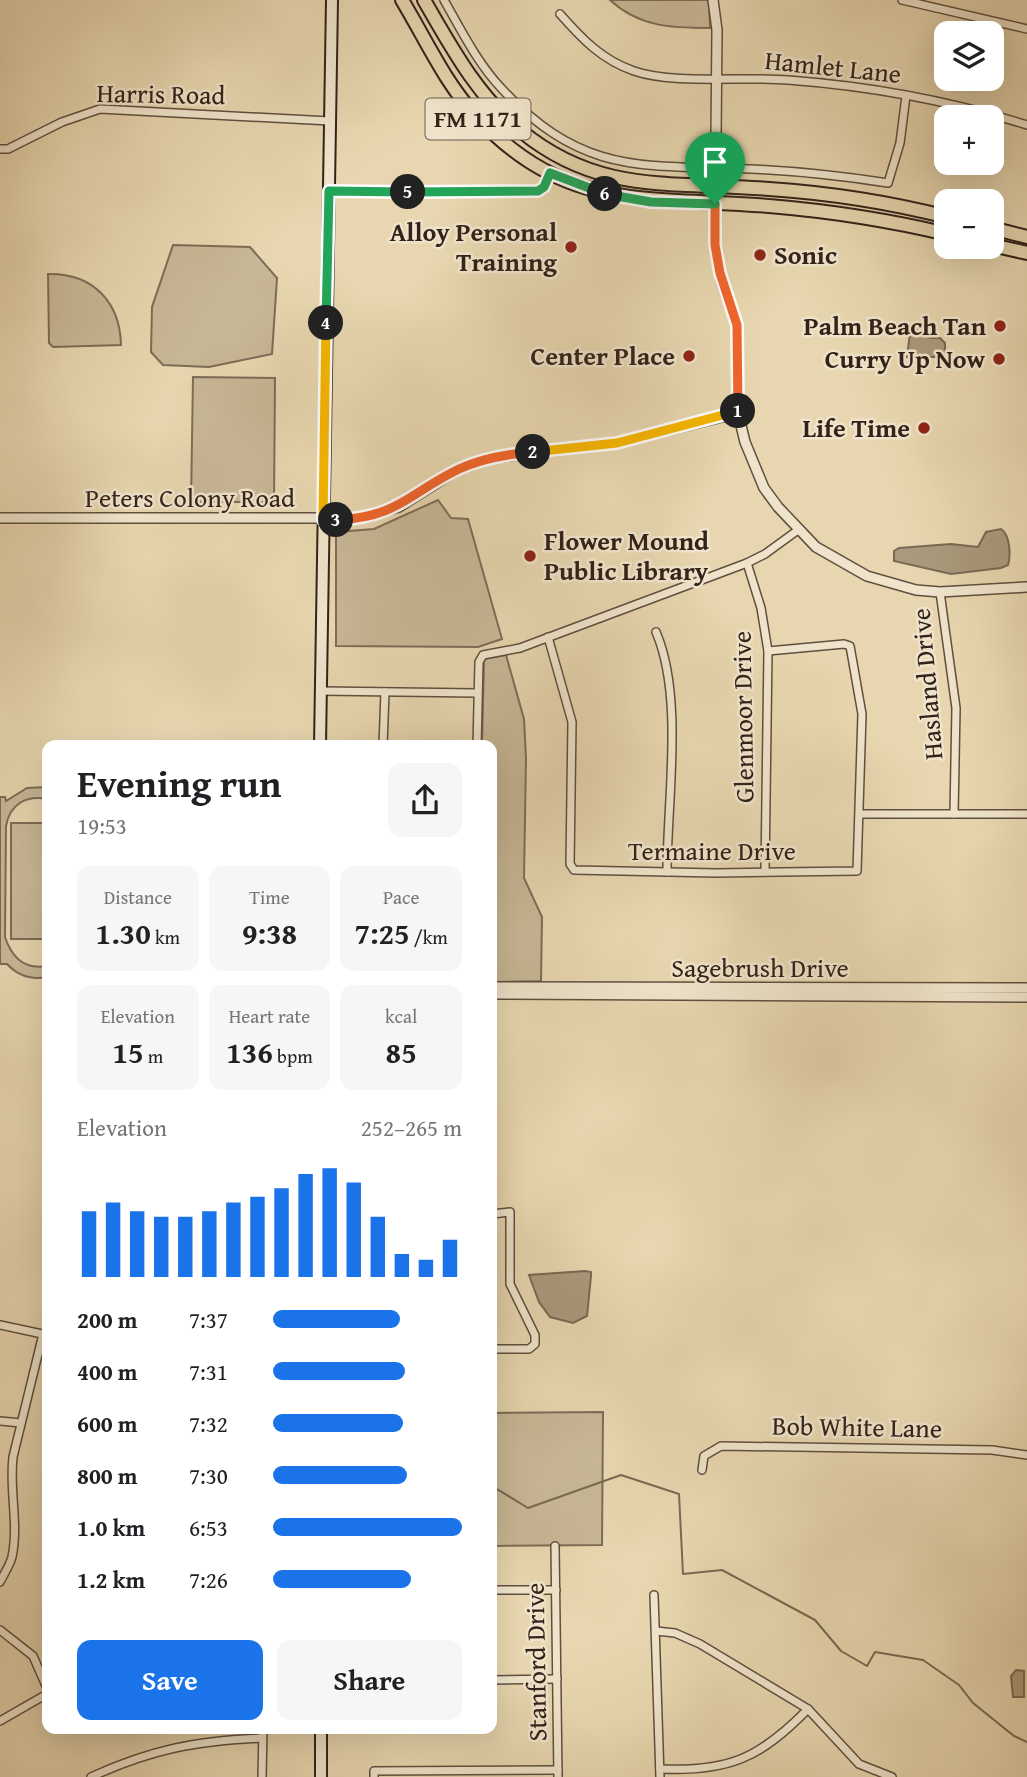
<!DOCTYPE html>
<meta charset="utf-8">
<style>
:root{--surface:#fff;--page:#f6f6f6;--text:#202124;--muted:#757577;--accent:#1a73e8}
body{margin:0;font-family:"Gentium Book Plus",serif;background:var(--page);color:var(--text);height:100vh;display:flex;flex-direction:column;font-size:26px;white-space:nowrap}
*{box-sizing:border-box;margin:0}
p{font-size:23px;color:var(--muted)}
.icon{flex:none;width:38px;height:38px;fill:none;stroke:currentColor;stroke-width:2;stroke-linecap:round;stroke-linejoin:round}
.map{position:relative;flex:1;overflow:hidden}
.panel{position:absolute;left:42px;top:740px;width:455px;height:994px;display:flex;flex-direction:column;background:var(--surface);border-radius:14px;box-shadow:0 7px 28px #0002}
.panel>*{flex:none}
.fabs{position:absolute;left:934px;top:21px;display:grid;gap:14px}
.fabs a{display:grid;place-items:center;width:70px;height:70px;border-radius:14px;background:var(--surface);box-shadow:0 7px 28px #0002;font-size:35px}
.pin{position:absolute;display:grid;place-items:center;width:60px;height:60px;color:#fff;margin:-72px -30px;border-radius:50% 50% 50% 0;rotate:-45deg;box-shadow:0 0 7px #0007}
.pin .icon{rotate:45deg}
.km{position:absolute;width:35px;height:35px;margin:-18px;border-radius:50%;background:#222;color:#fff;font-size:19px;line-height:35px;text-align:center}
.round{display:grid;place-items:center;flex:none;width:74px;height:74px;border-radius:14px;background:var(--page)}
.summary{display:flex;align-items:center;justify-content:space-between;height:119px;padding:0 35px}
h1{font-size:38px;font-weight:700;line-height:52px}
.metrics{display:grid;grid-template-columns:repeat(3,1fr);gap:10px;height:119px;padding:7px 35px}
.metrics div{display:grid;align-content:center;border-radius:14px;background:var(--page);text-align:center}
.metrics b{font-size:30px;font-weight:700}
.metrics small{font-size:19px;font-weight:400}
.metrics p{font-size:19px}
.chart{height:196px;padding:14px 35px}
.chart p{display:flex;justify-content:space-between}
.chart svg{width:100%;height:126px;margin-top:7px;stroke:var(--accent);stroke-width:6}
.cta{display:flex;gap:14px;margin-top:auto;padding:14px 35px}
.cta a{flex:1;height:80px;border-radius:14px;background:var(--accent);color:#fff;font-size:28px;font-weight:700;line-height:80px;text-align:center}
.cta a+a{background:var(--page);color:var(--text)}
ul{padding:0 35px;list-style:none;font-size:23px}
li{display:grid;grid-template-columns:112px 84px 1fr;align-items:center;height:52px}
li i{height:18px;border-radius:9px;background:var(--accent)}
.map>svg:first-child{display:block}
</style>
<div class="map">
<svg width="1027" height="1777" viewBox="0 0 1027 1777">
<rect width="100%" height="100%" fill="#e7d6af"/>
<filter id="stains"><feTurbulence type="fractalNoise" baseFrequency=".00286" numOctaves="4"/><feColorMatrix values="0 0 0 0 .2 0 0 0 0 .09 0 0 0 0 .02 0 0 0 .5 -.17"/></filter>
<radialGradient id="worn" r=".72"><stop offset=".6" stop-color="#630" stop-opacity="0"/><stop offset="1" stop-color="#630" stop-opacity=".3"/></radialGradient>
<g fill="#c8b796" stroke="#7e6c58" stroke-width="2">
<path d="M610,0h99l1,28c-38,0 -71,-1 -100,-28z"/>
<polygon points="173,245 250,247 277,278 272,354 209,367 163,365 151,352 152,307"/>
<path d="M48,274c45,-1 72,28 73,71l-68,2 -4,-4z"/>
<polygon points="193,377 275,378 274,502 191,502"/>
<polygon points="438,500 451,518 468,519 502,639 478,647 336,646 336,532 374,529"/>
<polygon points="506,655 524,719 526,758 524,878 542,917 541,981 492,982 492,746 482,746 484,659"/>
<path d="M47,787v12c-21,-4 -37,5 -41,27l-1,111c7,21 20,33 42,29v11c-16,3 -29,-1 -40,-13h-7v-167h5l1,4 21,-13z"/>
<rect x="11" y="823" width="36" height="116"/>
<polygon points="603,1412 602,1545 492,1546 492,1413"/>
</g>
<g fill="#aa997c" stroke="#7a6955" stroke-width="2">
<polygon points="911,325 925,325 925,333 930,338 940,338 945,343 945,357 907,357"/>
<path d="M1001,529c9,6 10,26 7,36l-7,3 -50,6 -57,-13v-10l5,-3 52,-4 27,3 8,-15z"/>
<polygon points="585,1271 591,1272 591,1276 587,1316 573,1323 550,1317 539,1302 529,1275"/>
<polygon points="1016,1670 1024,1671 1024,1697 1013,1697 1011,1676"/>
</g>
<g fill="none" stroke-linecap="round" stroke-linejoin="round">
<polyline stroke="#7a6955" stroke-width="2" points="492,1486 528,1508 621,1475 679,1494 683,1574 722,1570 815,1620 841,1651 867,1666 875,1652 923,1660 959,1685 973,1703 1014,1736 1027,1742"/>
<g stroke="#604f3f" stroke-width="10">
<g id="minor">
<path d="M444,0c17,30 34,64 58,89 81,87 141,76 248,80 47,2 92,7 138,14l12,-40 6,-47"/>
<polyline points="902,0 1027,29"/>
<path d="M560,14c22,25 42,46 74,57 41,14 109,5 154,9 80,6 163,21 239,45"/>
<polyline points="0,149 8,149 62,122 100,109 330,121"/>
<polyline points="329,191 530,192 544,187 550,173"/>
<polyline points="747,563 761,608 768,651 765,872"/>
<polyline points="940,592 956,708 954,814"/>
<path d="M656,632c28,65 11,169 11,240"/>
<polyline points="548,637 572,722 570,864 574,870 716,873 857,871 862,714 850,646 844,644 768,651"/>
<polyline points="321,691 477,693"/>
<polyline points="383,746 385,692"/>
<polyline points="477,746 479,662 483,655 520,648 747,563 765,554 798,530"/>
<polyline points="860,814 1027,814"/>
<polyline points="492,1214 510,1212 510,1284 535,1335 535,1344 529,1349 492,1349"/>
<polyline points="0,1325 47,1335"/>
<polyline points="0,1421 21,1423"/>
<polyline points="702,1470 704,1456 721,1446 992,1450 1027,1455"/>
<polyline points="555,1546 558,1777"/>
<path d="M0,1582c4,-8 10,-17 12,-25 7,-34 -3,-66 1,-100l30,-123"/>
<polyline points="492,1590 556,1590"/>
<polyline points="654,1595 660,1777"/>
<polyline points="0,1630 33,1656 47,1688"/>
<polyline points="656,1631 675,1633 700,1644 808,1709 859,1764 892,1777"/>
<polyline points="492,1680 557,1679"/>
<polyline points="0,1721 47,1694"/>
<path d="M660,1769c69,3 100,-11 148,-60"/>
<path d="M91,1777c61,-28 105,-36 171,-39"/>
<polyline points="262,1777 263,1729"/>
<polyline points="374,1777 374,1771 558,1770"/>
</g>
</g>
<g stroke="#604f3f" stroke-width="12">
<g id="tertiary">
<polyline points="713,0 717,30 715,245 722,283 737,325 738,413 745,442 764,488 778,507 816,547 867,576 916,590 940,592 1027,587"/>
<polyline points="0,518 359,518 399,507 457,470 491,458 617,443 738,413"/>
<polyline points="492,987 1027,988"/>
<polyline points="492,994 1027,997"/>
</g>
</g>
<g stroke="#33221a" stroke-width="14">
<g id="secondary">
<polyline points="320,746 332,0"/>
<polyline points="321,1729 321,1777"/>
</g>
</g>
<g stroke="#33221a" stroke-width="16">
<g id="primary">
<path d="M402,0c23,38 43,83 74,116 90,98 175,80 293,90 60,5 119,14 178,28"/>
<path d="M424,0c27,47 54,97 97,131 79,65 155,50 248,58 60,4 119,13 178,28"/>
<polyline points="992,228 1027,237"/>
<polyline points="992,245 1027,253"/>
</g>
</g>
<use href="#minor" stroke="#efe4cb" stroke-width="7"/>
<use href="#tertiary" stroke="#efe4cb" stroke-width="9"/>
<use href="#secondary" stroke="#efe4cb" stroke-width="10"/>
<use href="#primary" stroke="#e7d6af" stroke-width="12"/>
</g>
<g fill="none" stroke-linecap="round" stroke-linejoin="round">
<g stroke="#fff" stroke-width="14">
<polyline id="split-1" points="715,204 715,245 720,273 737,325 738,411"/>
</g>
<g stroke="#fff" stroke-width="14">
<polyline id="split-2" points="533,452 617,443 738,411"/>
</g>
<g stroke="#fff" stroke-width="14">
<path id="split-3" d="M336,520c63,-3 73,-27 123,-51 24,-11 48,-15 74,-17"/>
</g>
<g stroke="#fff" stroke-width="14">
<polyline id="split-4" points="326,323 323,520 336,520"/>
</g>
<g stroke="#fff" stroke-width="14">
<polyline id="split-5" points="326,323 329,191 408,192"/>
</g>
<g stroke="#fff" stroke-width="14">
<polyline id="split-6" points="408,192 538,191 544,187 550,173 605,194"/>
</g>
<g stroke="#fff" stroke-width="14">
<polyline id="split-7" points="605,194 651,202 715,204"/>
</g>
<use href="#split-1" stroke="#f0652b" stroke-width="9"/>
<use href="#split-2" stroke="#f5b400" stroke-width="9"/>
<use href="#split-3" stroke="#f0652b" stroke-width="9"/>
<use href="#split-4" stroke="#f5b400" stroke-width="9"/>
<use href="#split-5" stroke="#22a559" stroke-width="9"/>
<use href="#split-6" stroke="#22a559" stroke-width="9"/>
<use href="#split-7" stroke="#22a559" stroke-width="9"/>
</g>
<g fill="#8f2418" stroke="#efe4cb" stroke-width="2.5">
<circle cx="571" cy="247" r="7"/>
<circle cx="760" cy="255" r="7"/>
<circle cx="1000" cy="326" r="7"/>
<circle cx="689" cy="356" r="7"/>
<circle cx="999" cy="359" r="7"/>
<circle cx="924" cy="428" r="7"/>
<circle cx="530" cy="556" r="7"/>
</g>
<g text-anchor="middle" stroke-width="5" stroke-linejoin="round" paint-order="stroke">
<rect fill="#efe4cb" stroke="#6b5c4f" stroke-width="2" x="425.5" y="98.5" width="105" height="41" rx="5"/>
<g font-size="24" font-weight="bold" fill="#33221a">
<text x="478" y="127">FM 1171</text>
</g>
<g font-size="26" fill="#33221a" stroke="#efe4cb">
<text transform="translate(833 67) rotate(6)" y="9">Hamlet Lane</text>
<text transform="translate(161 94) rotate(1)" y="9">Harris Road</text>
<text x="190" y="507">Peters Colony Road</text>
<text transform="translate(927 684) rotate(-95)" y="9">Hasland Drive</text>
<text transform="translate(743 717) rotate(-91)" y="9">Glenmoor Drive</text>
<text x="712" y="860">Termaine Drive</text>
<text x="760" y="977">Sagebrush Drive</text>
<text transform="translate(857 1427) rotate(1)" y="9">Bob White Lane</text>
<text transform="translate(536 1662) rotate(-91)" y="9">Stanford Drive</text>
</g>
<g font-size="26" font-weight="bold" fill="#33221a" stroke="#efe4cb" text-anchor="end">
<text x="557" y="241">Alloy Personal<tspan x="557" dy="30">Training</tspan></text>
<text x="774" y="264" text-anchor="start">Sonic</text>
<text x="986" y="335">Palm Beach Tan</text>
<text x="675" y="365">Center Place</text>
<text x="985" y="368">Curry Up Now</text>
<text x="910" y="437">Life Time</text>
<text x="544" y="550" text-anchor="start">Flower Mound<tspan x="544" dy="30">Public Library</tspan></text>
</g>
</g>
<rect width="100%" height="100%" filter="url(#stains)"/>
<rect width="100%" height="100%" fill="url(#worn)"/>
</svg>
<div class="fabs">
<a><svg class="icon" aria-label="layers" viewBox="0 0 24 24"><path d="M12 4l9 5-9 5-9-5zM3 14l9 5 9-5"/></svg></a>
<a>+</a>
<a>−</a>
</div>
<div class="pin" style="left:715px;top:204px;background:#1e9e55"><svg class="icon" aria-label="arrive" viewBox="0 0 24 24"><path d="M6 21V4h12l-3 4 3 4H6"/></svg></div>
<b class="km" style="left:738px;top:411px">1</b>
<b class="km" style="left:533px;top:452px">2</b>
<b class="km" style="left:336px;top:520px">3</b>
<b class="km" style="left:326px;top:323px">4</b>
<b class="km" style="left:408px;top:192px">5</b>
<b class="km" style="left:605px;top:194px">6</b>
<section class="panel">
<div class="summary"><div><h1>Evening run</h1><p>19:53</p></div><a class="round"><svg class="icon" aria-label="share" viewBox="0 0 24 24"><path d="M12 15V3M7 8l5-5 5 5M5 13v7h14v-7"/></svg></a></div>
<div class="metrics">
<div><p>Distance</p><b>1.30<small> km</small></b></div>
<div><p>Time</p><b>9:38</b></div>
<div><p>Pace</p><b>7:25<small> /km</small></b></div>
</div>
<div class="metrics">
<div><p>Elevation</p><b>15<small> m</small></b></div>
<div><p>Heart rate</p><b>136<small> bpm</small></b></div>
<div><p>kcal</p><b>85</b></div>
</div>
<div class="chart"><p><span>Elevation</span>252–265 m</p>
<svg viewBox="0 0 160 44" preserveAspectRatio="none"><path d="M5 44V21M15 44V18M25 44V21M35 44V23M45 44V23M55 44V21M65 44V18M75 44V16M85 44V13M95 44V8M105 44V6M115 44V11M125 44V23M135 44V36M145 44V38M155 44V31"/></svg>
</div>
<ul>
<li><b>200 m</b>7:37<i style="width:67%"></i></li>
<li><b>400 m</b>7:31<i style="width:70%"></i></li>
<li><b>600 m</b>7:32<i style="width:69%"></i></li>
<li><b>800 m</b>7:30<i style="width:71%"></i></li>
<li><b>1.0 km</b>6:53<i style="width:100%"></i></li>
<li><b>1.2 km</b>7:26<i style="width:73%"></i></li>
</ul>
<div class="cta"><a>Save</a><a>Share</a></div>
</section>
</div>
